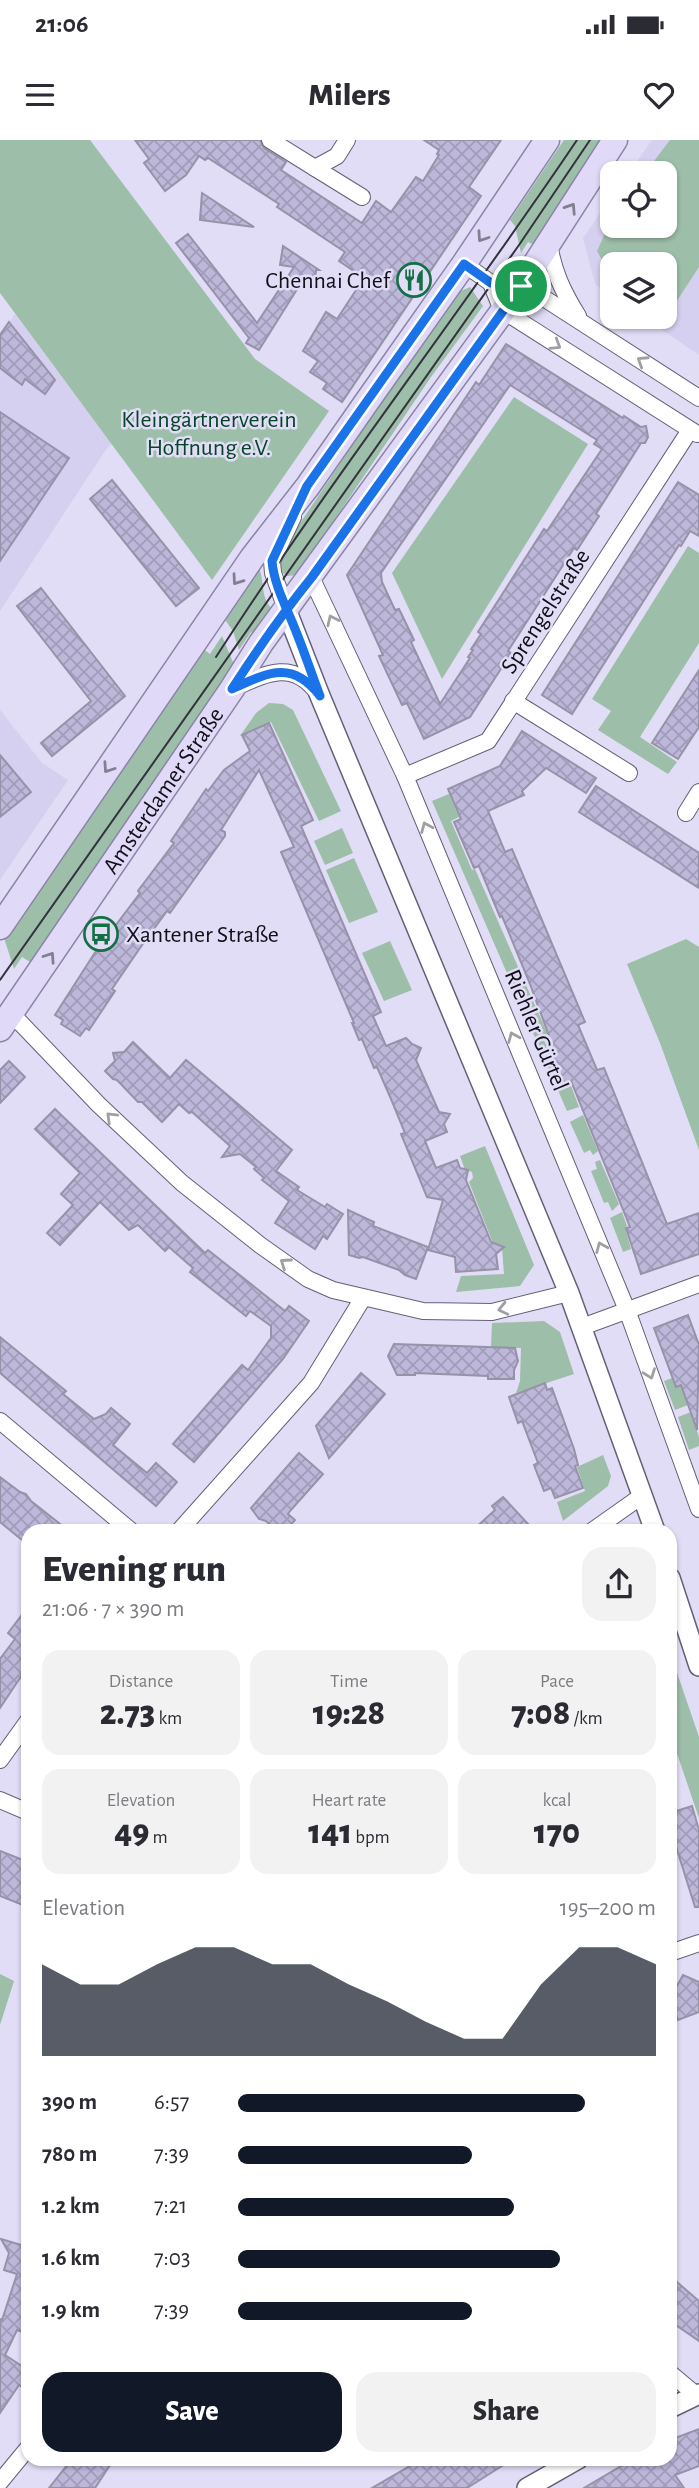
<!DOCTYPE html>
<meta charset="utf-8">
<style>
:root{--surface:#fff;--page:#f2f2f3;--text:#2b2b33;--muted:#7c7c81;--accent:#111827}
body{margin:0;font-family:"Alegreya Sans",sans-serif;background:var(--page);color:var(--text);height:100vh;display:flex;flex-direction:column;font-size:26px;white-space:nowrap}
*{box-sizing:border-box;margin:0}
p{font-size:23px;color:var(--muted)}
.icon{flex:none;width:38px;height:38px;fill:none;stroke:currentColor;stroke-width:2;stroke-linecap:round;stroke-linejoin:round}
.map{position:relative;flex:1;overflow:hidden}
.side{position:absolute;left:21px;top:1384px;width:656px;height:942px;display:flex;flex-direction:column;background:var(--surface);border-radius:21px;box-shadow:0 2px 5px #0004}
.side>*{flex:none}
.fabs{position:absolute;left:600px;top:21px;display:grid;gap:14px}
.fabs a{display:grid;place-items:center;width:77px;height:77px;border-radius:14px;background:var(--surface);box-shadow:0 2px 5px #0004;font-size:35px}
.pin{position:absolute;display:grid;place-items:center;width:60px;height:60px;color:#fff;margin:-30px;border:4px solid #fff;border-radius:50%;box-shadow:0 2px 7px #0007}
.round{display:grid;place-items:center;flex:none;width:74px;height:74px;border-radius:21px;background:var(--page)}
.overview{display:flex;align-items:center;justify-content:space-between;height:119px;padding:0 21px}
h1{font-size:38px;font-weight:800;line-height:52px}
.metrics{display:grid;grid-template-columns:repeat(3,1fr);gap:10px;height:119px;padding:7px 21px}
.metrics div{display:grid;align-content:center;border-radius:18px;background:var(--page);text-align:center}
.metrics b{font-size:35px;font-weight:800}
.metrics small{font-size:19px;font-weight:400}
.metrics p{font-size:19px}
.chart{height:196px;padding:14px 21px}
.chart p{display:flex;justify-content:space-between}
.chart svg{width:100%;height:126px;margin-top:7px;fill:var(--accent);opacity:.7}
.primary-button{display:flex;gap:14px;margin-top:auto;padding:14px 21px}
.primary-button a{flex:1;height:80px;border-radius:21px;background:var(--accent);color:#fff;font-size:28px;font-weight:800;line-height:80px;text-align:center}
.primary-button a+a{background:var(--page);color:var(--text)}
ul{padding:0 21px;list-style:none;font-size:23px}
li{display:grid;grid-template-columns:112px 84px 1fr;align-items:center;height:52px}
li i{height:18px;border-radius:9px;background:var(--accent)}
.status{display:flex;justify-content:space-between;align-items:center;height:49px;padding:0 35px;background:var(--surface);direction:ltr}
.status svg{height:19px;fill:currentColor}
header{display:flex;justify-content:space-between;align-items:center;height:91px;padding:0 21px;background:var(--surface);font-size:32px;font-weight:800}
.map>svg:first-child{display:block}
</style>
<div class="status"><b>21:06</b><svg viewBox="0 0 49 12"><path d="M0 12V9h3v3zM5 12V6h3v6zM10 12V3h3v9zM15 12V0h3v12zM26 1h20v11H26zM47 4h2v5h-2z"/></svg></div>
<header><svg class="icon" aria-label="menu" viewBox="0 0 24 24"><path d="M4 6h16M4 12h16M4 18h16"/></svg>Milers<svg class="icon" aria-label="heart" viewBox="0 0 24 24"><path d="M12 20l-8-8c-3-5 5-10 8-4 3-6 11-1 8 4z"/></svg></header>
<div class="map">
<svg width="699" height="2348" viewBox="0 0 699 2348">
<defs>
<pattern id="building-cross-hatch" width="8" height="8" patternUnits="userSpaceOnUse" patternTransform="scale(1.75)"><rect width="8" height="8" fill="#bdb7d9"/><path d="M0 0l8 8M0 8l8-8" fill="none" stroke="#a19cba"/></pattern>
</defs>
<rect width="100%" height="100%" fill="#e1ddf6"/>
<g fill="#d6d0f0">
<polygon points="652,0 699,0 699,215 643,177 665,177 665,124 612,124 612,156 595,144 583,98 612,56 612,86 665,86 665,33 629,33"/>
<polygon points="15,174 112,304 107,308 0,471 0,196"/>
<polygon points="0,570 42,623 68,640 0,740"/>
</g>
<g fill="#9dbea8">
<polygon points="0,0 90,0 255,219 329,271 212,440 0,153"/>
<polygon points="564,0 603,0 534,105 528,102 521,113 515,86 510,80"/>
<polygon points="670,0 699,0 699,127 667,176 665,175 665,124 612,124 612,138 597,111 612,78 612,86 665,86 665,33 645,33"/>
<polygon points="470,147 483,166 431,237 297,435 287,436 279,430 279,423 288,401 379,266 387,247 456,153"/>
<polygon points="514,257 588,304 442,539 392,433"/>
<polygon points="688,406 699,413 699,503 640,597 677,622 668,634 598,590 611,571 592,559"/>
<path d="M259,428c6,15 1,30 14,42l-16,25 -6,-3 -12,18 -6,-19 -10,-14z"/>
<polygon points="222,496 235,527 30,822 22,817 14,829 4,798 202,508 210,514"/>
<polygon points="269,563 283,564 293,570 341,671 319,681 271,582 240,596 256,573"/>
<polygon points="449,654 459,677 451,681 472,730 475,729 548,895 543,898 564,945 570,943 579,967 567,971 432,661"/>
<polygon points="342,688 353,713 325,725 314,701"/>
<polygon points="354,718 378,772 349,783 326,730"/>
<polygon points="686,799 699,807 699,1010 660,903 627,824"/>
<polygon points="390,801 412,850 384,861 362,813"/>
<polygon points="583,975 598,1011 593,1015 590,1010 584,1013 570,982"/>
<polygon points="485,1006 534,1125 520,1146 456,1152 461,1136 504,1134 502,1108 494,1106 469,1042 473,1038 472,1032 465,1030 460,1016"/>
<polygon points="600,1020 619,1064 612,1071 608,1062 604,1063 591,1031 597,1029 595,1022"/>
<polygon points="622,1072 627,1086 625,1087 631,1109 623,1112 610,1078"/>
<polygon points="544,1181 560,1192 574,1234 516,1253 520,1241 521,1208 491,1207 492,1183"/>
<polygon points="672,1238 676,1247 681,1245 688,1265 675,1270 664,1241"/>
<polygon points="691,1272 699,1297 699,1306 689,1310 678,1277"/>
<polygon points="603,1315 611,1336 608,1346 563,1381 557,1362 585,1351 577,1327"/>
<polygon points="670,1512 699,1597 699,1678 670,1593"/>
<polygon points="0,1834 14,1841 0,1885"/>
</g>
<g fill="url(#building-cross-hatch)" stroke="#9792a9" stroke-width="2" fill-rule="evenodd">
<polygon points="135,0 260,0 264,8 286,22 281,30 362,83 376,61 391,72 416,37 423,41 439,15 437,14 439,10 424,0 501,0 469,47 481,56 342,262 323,249 327,243 310,232 318,221 303,211 326,172 337,179 364,138 339,121 345,112 277,67 279,64 208,18 205,20 199,16 186,35 165,51 144,23 149,19"/>
<polygon points="202,53 254,87 200,80"/>
<polygon points="188,94 257,183 294,127 280,125 283,106 319,130 316,130 315,144 301,143 259,210 246,203 249,198 176,103"/>
<polygon points="9,182 55,240 45,254 25,239 22,245 0,228 0,195"/>
<path d="M506,204l117,74 1,-2 17,11 5,-1 2,11 -3,6h-4l-45,71 3,2 -22,34 -3,-2 -66,103 3,2 -41,64 -46,22 -17,-36 -5,2 -23,-49 4,-1 -36,-80 129,-193 3,3zM510,245l87,55 -3,4 8,5 -55,82 -3,-2 -66,103 3,2 -10,15 2,1 -5,7 2,1 -30,46 -29,-62 3,-2 -15,-31 -4,1 -13,-28 -1,-9z"/>
<polygon points="0,272 69,318 0,421"/>
<polygon points="112,340 199,448 176,466 90,359"/>
<polygon points="678,342 699,355 699,396 690,391 681,406 679,405 572,574 542,555"/>
<polygon points="41,448 125,556 52,616 41,603 91,561 17,466"/>
<polygon points="699,530 699,587 678,619 652,603"/>
<polygon points="269,583 313,680 301,686 381,872 373,876 386,906 406,898 412,904 421,908 416,920 439,972 450,974 444,984 447,992 425,1001 436,1028 457,1020 460,1028 468,1030 466,1040 491,1102 504,1107 496,1114 498,1129 456,1132 455,1117 428,1110 443,1060 427,1057 401,994 405,993 391,959 377,927 374,928 362,899 359,900 352,883 354,883 281,712 294,707 259,630 221,690 225,692 225,696 170,773 167,771 140,808 112,849 115,851 89,890 86,888 80,896 61,884 63,880 55,875 94,814 140,753 138,751 174,703 171,701 206,649 208,651 224,630 250,611 242,595"/>
<polygon points="522,591 596,638 586,653 546,628 522,651 524,655 488,671 505,712 512,709 585,882 578,885 597,930 604,928 667,1084 699,1073 699,1114 641,1134 626,1088 630,1087 571,941 565,944 545,898 549,896 530,844 502,776 500,777 479,726 474,728 454,682 461,679 448,649 500,626"/>
<polygon points="0,615 31,652 0,677"/>
<polygon points="596,646 699,713 699,748 579,672"/>
<polygon points="133,902 170,938 186,920 292,1010 276,1031 299,1047 297,1050 325,1067 327,1064 343,1074 327,1099 323,1096 315,1109 275,1083 289,1061 262,1040 264,1038 254,1029 256,1027 240,1014 222,1017 230,1006 192,972 189,973 179,964 162,982 142,962 138,962 117,940 113,939 105,931 115,921 113,913 124,912"/>
<polygon points="9,921 25,937 0,963 0,930"/>
<polygon points="55,969 205,1113 208,1110 285,1171 289,1166 309,1181 283,1219 194,1322 173,1304 242,1225 248,1230 271,1198 271,1186 250,1171 246,1176 190,1132 193,1128 169,1107 165,1111 138,1085 129,1090 100,1062 60,1105 47,1093 73,1065 61,1054 80,1033 35,989"/>
<polygon points="348,1070 374,1082 373,1086 428,1107 416,1139 405,1135 399,1130 363,1117 359,1118 349,1115"/>
<polygon points="688,1175 699,1205 697,1290 681,1245 676,1247 654,1188"/>
<polygon points="0,1197 66,1251 63,1254 94,1279 106,1274 111,1268 130,1284 113,1305 147,1333 156,1323 177,1342 156,1366 0,1233"/>
<polygon points="394,1204 515,1208 518,1221 514,1230 514,1239 488,1239 488,1236 415,1233 415,1235 397,1235 388,1216"/>
<polygon points="361,1233 385,1254 329,1318 316,1286"/>
<polygon points="545,1243 547,1250 552,1248 574,1309 578,1325 575,1326 583,1348 555,1358 551,1348 544,1351 534,1325 538,1323 522,1281 518,1283 509,1257"/>
<polygon points="299,1313 323,1334 290,1371 288,1374 295,1380 285,1391 277,1391 266,1381 259,1379 251,1368"/>
<polygon points="0,1337 20,1352 26,1354 31,1361 69,1391 28,1391 28,1405 0,1382"/>
<polygon points="503,1357 528,1384 520,1391 472,1391 495,1370 492,1366"/>
<polygon points="28,1467 28,1526 0,1568 0,1519 15,1499 8,1493"/>
<polygon points="692,1666 699,1690 699,1767 695,1767 673,1697 670,1698 670,1673"/>
<polygon points="0,1711 28,1722 28,1767 0,1756"/>
<polygon points="683,1835 699,1842 699,1872 678,1880 670,1859 670,1848 677,1846"/>
<polygon points="1,2099 28,2107 28,2194 17,2190 5,2215 28,2230 28,2251 19,2245 0,2273 0,2179 2,2180 17,2134 4,2130 9,2113"/>
<polygon points="670,2136 699,2161 699,2201 670,2181"/>
<polygon points="699,2289 699,2326 675,2335 684,2348 584,2348 633,2319 670,2319 670,2300"/>
<polygon points="72,2319 114,2319 95,2348 49,2348"/>
<polygon points="422,2319 513,2319 467,2348 372,2348"/>
</g>
<g fill="none" stroke-linecap="round" stroke-linejoin="round">
<g stroke="#646075" stroke-width="18">
<g id="minor">
<polyline points="270,0 315,28 337,16 347,0"/>
<polyline points="315,28 362,57"/>
<path d="M549,103c4,28 14,49 29,73"/>
<polyline points="464,124 491,143 521,146 536,153 699,258"/>
<polyline points="491,143 502,170 697,294"/>
<polyline points="311,437 405,636 627,1170 699,1369"/>
<polyline points="286,469 273,433 272,421 293,377"/>
<path d="M234,548c31,-14 58,-29 83,4"/>
<polyline points="513,561 629,633"/>
<polyline points="405,636 488,601 690,290"/>
<polyline points="686,673 699,652"/>
<polyline points="11,873 99,965 182,1043 260,1105 308,1139 333,1150 423,1171 492,1172 569,1153"/>
<polyline points="582,1187 699,1144"/>
<polyline points="0,1281 131,1391"/>
<polyline points="179,1391 311,1243 363,1158"/>
<polyline points="592,1391 643,1355"/>
<polyline points="0,1620 28,1581"/>
<polyline points="0,1660 28,1672"/>
<polyline points="670,1813 699,1803"/>
<polyline points="670,2233 696,2255"/>
<polyline points="0,2342 28,2308"/>
</g>
</g>
<g stroke="#646075" stroke-width="22">
<g id="tertiary">
<polyline points="286,469 320,556 569,1153 655,1391"/>
<polyline points="670,1438 699,1526"/>
<polyline points="670,2268 699,2254"/>
<polyline points="527,2348 578,2319"/>
</g>
</g>
<g stroke="#8b84a7" stroke-width="27">
<g id="primary">
<polyline points="0,787 252,418 308,346 368,260 464,124 547,0"/>
<path id="s1" d="M0,889l232,-340 29,-46 260,-357 94,-146"/>
</g>
</g>
<use href="#minor" stroke="#fff" stroke-width="16"/>
<use href="#tertiary" stroke="#fff" stroke-width="19"/>
<use href="#primary" stroke="#e0daf8" stroke-width="24"/>
<g stroke="#33323d" stroke-width="2">
<path d="M216,517c114,-177 244,-343 361,-517"/>
<polyline points="0,840 519,105 590,0"/>
</g>
</g>
<defs><path id="oneway-chevron" d="M-2-3.5L2.5 0L-2 3.5" fill="none" stroke-width="1.6" stroke-linecap="round" stroke-linejoin="round" transform="scale(1.75)"/></defs>
<g stroke="#837f93">
<use href="#oneway-chevron" transform="translate(571 68) rotate(-57)"/>
<use href="#oneway-chevron" transform="translate(482 97) rotate(124)"/>
<use href="#oneway-chevron" transform="translate(237 440) rotate(125)"/>
<use href="#oneway-chevron" transform="translate(108 628) rotate(124)"/>
<use href="#oneway-chevron" transform="translate(50 817) rotate(-56)"/>
</g>
<g stroke="#a09fa3">
<use href="#oneway-chevron" transform="translate(556 205) rotate(32)"/>
<use href="#oneway-chevron" transform="translate(642 221) rotate(-147)"/>
<use href="#oneway-chevron" transform="translate(332 480) rotate(-115)"/>
<use href="#oneway-chevron" transform="translate(426 687) rotate(-113)"/>
<use href="#oneway-chevron" transform="translate(513 897) rotate(-113)"/>
<use href="#oneway-chevron" transform="translate(111 977) rotate(-136)"/>
<use href="#oneway-chevron" transform="translate(601 1107) rotate(-113)"/>
<use href="#oneway-chevron" transform="translate(285 1123) rotate(-145)"/>
<use href="#oneway-chevron" transform="translate(503 1169) rotate(167)"/>
<use href="#oneway-chevron" transform="translate(650 1234) rotate(70)"/>
</g>
<g fill="none" stroke-linecap="round" stroke-linejoin="round">
<g stroke="#fff" stroke-width="14">
<path id="route" d="M521,146l-209,291c-29,36 -55,73 -80,112 35,-16 60,-30 88,7 -8,-21 -15,-42 -23,-62 -9,-24 -23,-48 -25,-73l35,-75 157,-222 27,19 30,3"/>
</g>
<use href="#route" stroke="#1a73e8" stroke-width="9"/>
</g>
<defs>
<g id="restaurant-ring" transform="scale(1.75)"><circle r="9.5" fill="#e1ddf6" stroke="#136f44" stroke-width="1.5"/><path d="M-5-6h1v4h1v-4h1v4h1v-4h1v5L-1.5 .5V6h-2V.5L-5-1ZM5-6V6H3V1.5H1.5Q1.5-4 5-6Z" fill="#136f44"/></g>
<g id="bus-ring" transform="scale(1.75)"><circle r="9.5" fill="#e1ddf6" stroke="#136f44" stroke-width="1.5"/><path d="M-5-6H5V4H4V6H2V4H-2V6H-4V4H-5ZM-3.5-4V0h7V-4ZM-3.5 1.2v1.5H-2V1.2ZM2 1.2v1.5H3.5V1.2Z" fill="#136f44"/></g>
</defs>
<g fill-rule="evenodd">
<use href="#restaurant-ring" x="414" y="140"/>
<use href="#bus-ring" x="101" y="794"/>
</g>
<g text-anchor="middle" stroke-width="5" stroke-linejoin="round" paint-order="stroke">
<g font-size="24" fill="#111018" stroke="#e1ddf6" text-anchor="end">
<text x="390" y="148">Chennai Chef</text>
<text x="126" y="802" text-anchor="start">Xantener Straße</text>
</g>
<g font-size="24" fill="#064427" stroke="#e1ddf6">
<text x="209" y="287">Kleingärtnerverein<tspan x="209" dy="28">Hoffnung e.V.</tspan></text>
</g>
<g font-size="24" fill="#111018" stroke="#e1ddf6">
<text transform="translate(545 471) rotate(-57)" y="8">Sprengelstraße</text>
<text dy="8" stroke="none"><textPath href="#s1" startOffset="289">Amsterdamer Straße</textPath></text>
<text transform="translate(537 890) rotate(67)" y="8">Riehler Gürtel</text>
</g>
</g>
</svg>
<div class="fabs">
<a><svg class="icon" aria-label="locate" viewBox="0 0 24 24"><circle cx="12" cy="12" r="6"/><path d="M12 2v4M12 18v4M2 12h4M18 12h4"/></svg></a>
<a><svg class="icon" aria-label="layers" viewBox="0 0 24 24"><path d="M12 4l9 5-9 5-9-5zM3 14l9 5 9-5"/></svg></a>
</div>
<div class="pin" style="left:521px;top:146px;background:#1e9e55"><svg class="icon" aria-label="arrive" viewBox="0 0 24 24"><path d="M6 21V4h12l-3 4 3 4H6"/></svg></div>
<section class="side">
<div class="overview"><div><h1>Evening run</h1><p>21:06 · 7 × 390 m</p></div><a class="round"><svg class="icon" aria-label="share" viewBox="0 0 24 24"><path d="M12 15V3M7 8l5-5 5 5M5 13v7h14v-7"/></svg></a></div>
<div class="metrics">
<div><p>Distance</p><b>2.73<small> km</small></b></div>
<div><p>Time</p><b>19:28</b></div>
<div><p>Pace</p><b>7:08<small> /km</small></b></div>
</div>
<div class="metrics">
<div><p>Elevation</p><b>49<small> m</small></b></div>
<div><p>Heart rate</p><b>141<small> bpm</small></b></div>
<div><p>kcal</p><b>170</b></div>
</div>
<div class="chart"><p><span>Elevation</span>195–200 m</p>
<svg viewBox="0 0 160 44" preserveAspectRatio="none"><path d="M0 44V12L10 19L20 19L30 12L40 6L50 6L60 12L70 12L80 19L90 25L100 32L110 38L120 38L130 19L140 6L150 6L160 12V44z"/></svg>
</div>
<ul>
<li><b>390 m</b>6:57<i style="width:83%"></i></li>
<li><b>780 m</b>7:39<i style="width:56%"></i></li>
<li><b>1.2 km</b>7:21<i style="width:66%"></i></li>
<li><b>1.6 km</b>7:03<i style="width:77%"></i></li>
<li><b>1.9 km</b>7:39<i style="width:56%"></i></li>
</ul>
<div class="primary-button"><a>Save</a><a>Share</a></div>
</section>
</div>
